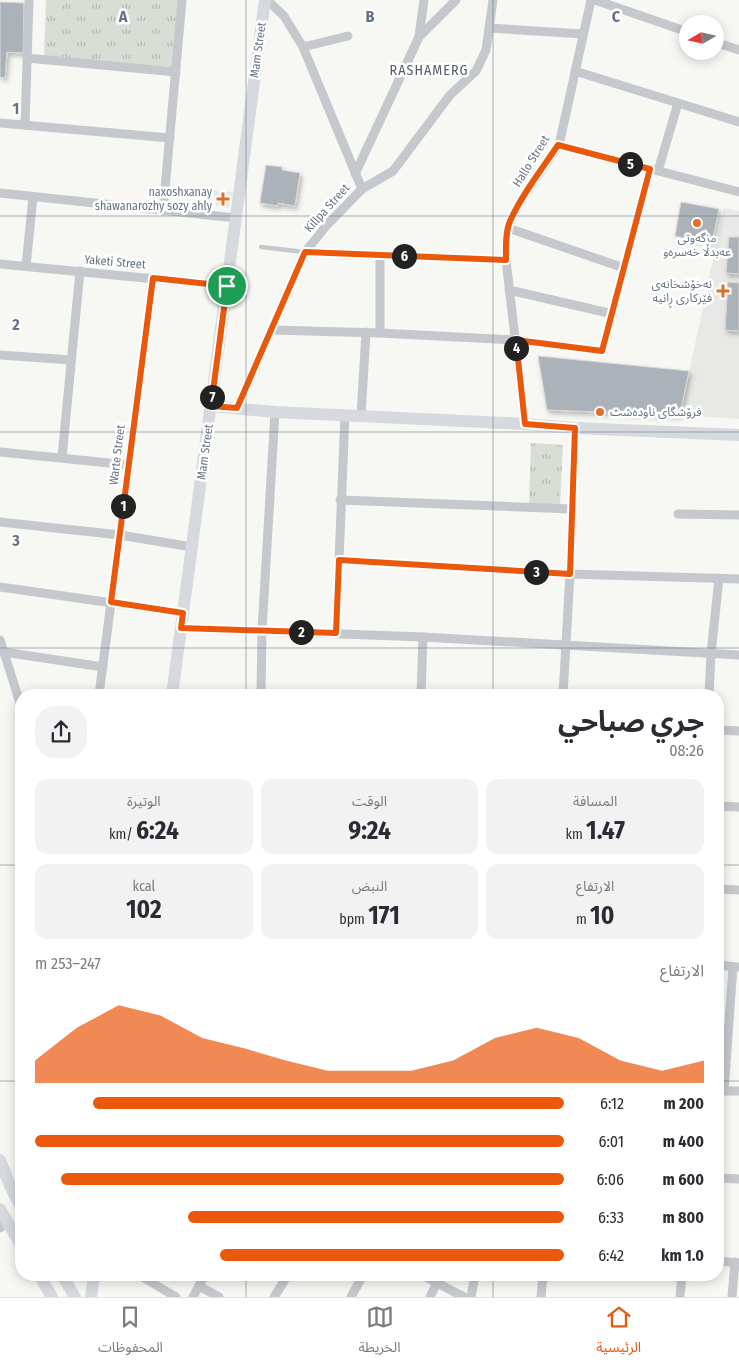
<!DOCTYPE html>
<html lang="ar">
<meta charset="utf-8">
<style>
:root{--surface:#fff;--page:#f2f2f3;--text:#2b2b33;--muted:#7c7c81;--line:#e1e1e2;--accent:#ea580c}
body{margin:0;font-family:"Fira Sans Condensed","Noto Sans Arabic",sans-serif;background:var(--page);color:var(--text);direction:rtl;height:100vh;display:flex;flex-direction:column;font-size:19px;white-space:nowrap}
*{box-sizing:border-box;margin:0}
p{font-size:16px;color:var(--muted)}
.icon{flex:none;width:28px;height:28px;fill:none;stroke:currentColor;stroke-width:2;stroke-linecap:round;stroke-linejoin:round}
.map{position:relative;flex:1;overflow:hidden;direction:ltr}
.sheet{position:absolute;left:15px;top:689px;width:709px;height:592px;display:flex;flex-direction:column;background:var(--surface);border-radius:20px;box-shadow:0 2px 12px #0003;direction:rtl}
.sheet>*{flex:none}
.needle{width:32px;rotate:261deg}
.buttons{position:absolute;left:679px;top:15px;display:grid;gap:10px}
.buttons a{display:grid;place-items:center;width:45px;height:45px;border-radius:50%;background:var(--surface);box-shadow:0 2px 12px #0003;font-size:25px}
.pin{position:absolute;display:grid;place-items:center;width:42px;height:42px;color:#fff;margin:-21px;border:2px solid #fff;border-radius:50%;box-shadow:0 1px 5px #0007}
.km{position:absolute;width:25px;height:25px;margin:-12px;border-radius:50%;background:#222;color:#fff;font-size:14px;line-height:25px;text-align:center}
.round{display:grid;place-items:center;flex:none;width:52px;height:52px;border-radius:20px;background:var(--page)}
.head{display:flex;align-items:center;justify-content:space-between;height:85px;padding:0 20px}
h1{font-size:28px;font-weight:700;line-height:38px}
.metrics{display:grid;grid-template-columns:repeat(3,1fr);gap:8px;height:85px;padding:5px 20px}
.metrics div{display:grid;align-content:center;border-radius:12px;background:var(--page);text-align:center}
.metrics b{font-size:25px;font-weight:700}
.metrics small{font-size:14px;font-weight:400}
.metrics p{font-size:14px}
.chart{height:140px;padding:10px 20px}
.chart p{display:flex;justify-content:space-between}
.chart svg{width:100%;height:90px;margin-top:5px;fill:var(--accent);opacity:.7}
ul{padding:0 20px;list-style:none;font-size:16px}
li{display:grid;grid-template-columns:80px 60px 1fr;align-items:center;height:38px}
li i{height:12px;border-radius:6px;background:var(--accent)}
.tabs{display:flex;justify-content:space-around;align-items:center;height:70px;border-top:1px solid var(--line);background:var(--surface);font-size:14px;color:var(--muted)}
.tabs a{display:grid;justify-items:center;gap:2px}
.tabs .active{color:var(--accent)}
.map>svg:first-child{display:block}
</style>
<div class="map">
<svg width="739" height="1297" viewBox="0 0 739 1297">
<defs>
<pattern id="grass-tufts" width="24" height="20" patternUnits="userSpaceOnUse" patternTransform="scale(1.25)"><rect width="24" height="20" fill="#d8ded5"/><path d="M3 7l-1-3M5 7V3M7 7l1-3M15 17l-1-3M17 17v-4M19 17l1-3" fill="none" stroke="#b3b8b2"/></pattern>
<filter id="shadow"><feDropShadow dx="2" dy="3" stdDeviation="2.5" flood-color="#0004"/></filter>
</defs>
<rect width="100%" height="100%" fill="#f7f7f4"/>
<g fill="#e8e8e7">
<polygon points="213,190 233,192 229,208 216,206"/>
<polygon points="724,208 739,211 739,419 680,415"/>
</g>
<g fill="url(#grass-tufts)">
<polygon points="46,0 179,0 172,67 44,57"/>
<polygon points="531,443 563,445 560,505 529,503"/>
</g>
<g fill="#acb2b9" stroke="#d8d9d7" filter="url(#shadow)">
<polygon points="0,2 24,3 23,53 7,52 5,78 0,77"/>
<polygon points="266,165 282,167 282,170 300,173 295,206 278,203 278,206 260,203"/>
<polygon points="681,202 719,209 712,243 675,236"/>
<polygon points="729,237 739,237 739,274 726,273"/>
<polygon points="728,282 739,283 739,331 725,330"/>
<polygon points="538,356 689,371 680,415 547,410"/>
</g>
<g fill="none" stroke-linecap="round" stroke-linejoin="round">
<polyline stroke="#c5c8cc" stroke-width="4.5" points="261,247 305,252"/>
<g stroke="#c5c8cc" stroke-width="9">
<polyline points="267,0 284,16 303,47 362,189"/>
<polyline points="595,0 688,32"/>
<polyline points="489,28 583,34"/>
<polyline points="419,36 424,0"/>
<polyline points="715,42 739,50"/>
<polyline points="303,47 348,36"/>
<polyline points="27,58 176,72"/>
<polyline points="575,71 739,122"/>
<polyline points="0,123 170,138"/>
<polyline points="25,125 29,0"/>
<polyline points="559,145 739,192"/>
<polyline points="658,171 678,103"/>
<polyline points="355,174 419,37 456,0"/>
<polyline points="0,193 236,218"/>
<polyline points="163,211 182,0"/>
<polyline points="508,228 624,268"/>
<polyline points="305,252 506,260"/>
<polyline points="380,255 380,333"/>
<polyline points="0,264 227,286"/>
<polyline points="26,266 33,197"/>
<polyline points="509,290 613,314"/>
<polyline points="272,330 380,333 516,340 602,351 650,169"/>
<polyline points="0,355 71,360"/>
<polyline points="237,408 305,252 327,225 362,189 393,171 450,95 476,71 486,50 493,0"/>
<polyline points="361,416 366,332"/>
<polyline points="525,424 506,260 506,239 509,222 524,196 559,145 591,0"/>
<polyline points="0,452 129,465"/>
<polyline points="62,457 80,271"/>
<polyline points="340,500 572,509"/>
<polyline points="678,514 739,515"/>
<polyline points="0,522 120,535 192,547"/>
<polyline points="339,560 570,574 739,579"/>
<polyline points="0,587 183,613"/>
<polyline points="181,628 423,637 739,655"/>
<polyline points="336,633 345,415"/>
<polyline points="0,640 21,706"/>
<polyline points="4,652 103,667"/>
<polyline points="99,695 153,278"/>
<polyline points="261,695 262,630 275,412"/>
<polyline points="421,695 423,637"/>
<polyline points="563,695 570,574 575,428"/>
<polyline points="709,695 711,654 719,578"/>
<polyline points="718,730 739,731"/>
<polyline points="718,806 739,807"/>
<polyline points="718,889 739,890"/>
<polyline points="718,965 737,967"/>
<polyline points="718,1091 739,1091"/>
<polyline points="724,1091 733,967"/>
<polyline points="718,1178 739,1179"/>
<polyline points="0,1228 7,1221"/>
<polyline points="718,1261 739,1263"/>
<polyline points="146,1275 144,1278 176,1297"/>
<polyline points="422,1275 464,1297"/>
<polyline points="199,1286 219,1297"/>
<polyline points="193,1297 205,1275"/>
<polyline points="274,1297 288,1275"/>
<polyline points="351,1297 363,1275"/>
<polyline points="430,1297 437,1283"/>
<polyline points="471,1297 475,1275"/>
<polyline points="541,1297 543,1275"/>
<polyline points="680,1297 682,1275"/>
<polyline points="732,1297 735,1262"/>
</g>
<g stroke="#d6dadf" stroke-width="12">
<polyline points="211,406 275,412 525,424 575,428 739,435"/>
<polyline points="172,695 265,0"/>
<polyline points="0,1160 11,1188 21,1207"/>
<polyline points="0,1209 21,1245"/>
<polyline points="39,1275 52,1297"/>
<polyline points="62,1275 75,1297"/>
<polyline points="91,1297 94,1275"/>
</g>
</g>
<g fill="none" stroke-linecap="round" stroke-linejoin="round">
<g stroke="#fff" stroke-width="10">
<path id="route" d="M558,145l92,24 -48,182 -86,-11 9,84 50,4 -5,146 -231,-14 -3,73 -155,-5 2,-15 -72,-11 42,-324 74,8 -16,120 26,2 68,-156 201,8c0,-12 -1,-27 4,-39 12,-27 32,-52 48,-76z"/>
</g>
<use href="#route" stroke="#ea580c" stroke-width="6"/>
</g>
<path fill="none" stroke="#667385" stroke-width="1" stroke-opacity="0.55" d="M246,0v695M493,0v695M0,216h739M0,432h739M0,648h739M0,865h21M718,865h21M0,1081h21M718,1081h21M246,1275v22M493,1275v22"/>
<g fill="#e26d2a" stroke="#fff" stroke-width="2">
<path d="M220.5 191.5h5v5h5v5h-5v5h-5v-5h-5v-5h5z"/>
<circle cx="697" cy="223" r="5"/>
<path d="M720.5 283.5h5v5h5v5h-5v5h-5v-5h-5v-5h5z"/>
<circle cx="600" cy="412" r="5"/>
</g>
<g text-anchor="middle" stroke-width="5" stroke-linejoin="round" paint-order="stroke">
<g font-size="12" fill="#667385" stroke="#fff">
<text transform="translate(258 50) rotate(-82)" y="4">Mam Street</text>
<text transform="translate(531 161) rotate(-58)" y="4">Hallo Street</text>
<text transform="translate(327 208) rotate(-48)" y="4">Killpa Street</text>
<text transform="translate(115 262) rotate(5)" y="4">Yaketi Street</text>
<text transform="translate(205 452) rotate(-82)" y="4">Mam Street</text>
<text transform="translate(117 455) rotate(-83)" y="4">Warte Street</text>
</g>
<g font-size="12" fill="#667385" stroke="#fff" text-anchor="end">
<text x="212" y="196">naxoshxanay<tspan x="212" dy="14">shawanarozhy sozy ahly</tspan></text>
<text x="697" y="242" text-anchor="middle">مزگەوتی<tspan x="697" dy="14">عەبدڵا خەسرەو</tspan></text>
<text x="712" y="288">نەخۆشخانەی<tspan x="712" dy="14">فێرکاری ڕانیە</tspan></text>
<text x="610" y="416" text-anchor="start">فرۆشگای ناوده‌شت</text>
</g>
<g font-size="14" letter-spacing="1" fill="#545d6a" stroke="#fff">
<text x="429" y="75">RASHAMERG</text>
</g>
</g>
<g font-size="16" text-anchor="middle" font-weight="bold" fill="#667385" stroke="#fff" stroke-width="5" stroke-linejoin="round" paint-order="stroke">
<text x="123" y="22">A</text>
<text x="370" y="22">B</text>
<text x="616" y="22">C</text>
<text x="16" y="114">1</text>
<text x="16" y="330">2</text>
<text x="16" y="546">3</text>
</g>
</svg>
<div class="buttons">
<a><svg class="needle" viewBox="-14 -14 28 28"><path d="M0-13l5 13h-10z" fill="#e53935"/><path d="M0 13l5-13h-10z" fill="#7c7c81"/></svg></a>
</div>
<div class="pin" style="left:227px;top:286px;background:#1e9e55"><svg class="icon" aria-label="arrive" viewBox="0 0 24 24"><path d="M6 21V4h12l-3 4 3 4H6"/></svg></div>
<b class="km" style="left:123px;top:506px">1</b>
<b class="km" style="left:301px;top:632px">2</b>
<b class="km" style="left:536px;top:572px">3</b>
<b class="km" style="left:516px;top:348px">4</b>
<b class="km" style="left:630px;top:164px">5</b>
<b class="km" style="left:404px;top:256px">6</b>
<b class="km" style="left:212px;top:397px">7</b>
<section class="sheet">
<div class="head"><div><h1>جري صباحي</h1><p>08:26</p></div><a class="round"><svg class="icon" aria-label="share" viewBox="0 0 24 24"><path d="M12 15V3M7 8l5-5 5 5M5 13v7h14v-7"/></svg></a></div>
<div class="metrics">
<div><p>المسافة</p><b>1.47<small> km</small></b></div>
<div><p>الوقت</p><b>9:24</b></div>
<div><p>الوتيرة</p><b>6:24<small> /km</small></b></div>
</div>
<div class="metrics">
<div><p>الارتفاع</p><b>10<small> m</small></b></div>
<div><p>النبض</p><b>171<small> bpm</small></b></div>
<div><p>kcal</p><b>102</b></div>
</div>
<div class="chart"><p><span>الارتفاع</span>247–253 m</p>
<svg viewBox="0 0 160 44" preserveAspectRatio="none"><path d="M0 44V33L10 17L20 6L30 11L40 22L50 27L60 33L70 38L80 38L90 38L100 33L110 22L120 17L130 22L140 33L150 38L160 33V44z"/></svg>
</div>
<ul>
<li><b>200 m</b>6:12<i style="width:89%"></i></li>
<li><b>400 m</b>6:01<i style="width:100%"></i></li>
<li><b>600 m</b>6:06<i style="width:95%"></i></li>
<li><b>800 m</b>6:33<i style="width:71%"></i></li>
<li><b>1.0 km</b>6:42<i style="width:65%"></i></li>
</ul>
</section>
</div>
<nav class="tabs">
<a class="active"><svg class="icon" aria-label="home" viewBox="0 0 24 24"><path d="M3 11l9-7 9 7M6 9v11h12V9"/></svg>الرئيسية</a>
<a><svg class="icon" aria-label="map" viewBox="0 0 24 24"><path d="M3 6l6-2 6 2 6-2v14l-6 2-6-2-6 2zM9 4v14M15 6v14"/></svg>الخريطة</a>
<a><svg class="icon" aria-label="saved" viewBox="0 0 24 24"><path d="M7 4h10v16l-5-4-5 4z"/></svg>المحفوظات</a>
</nav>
